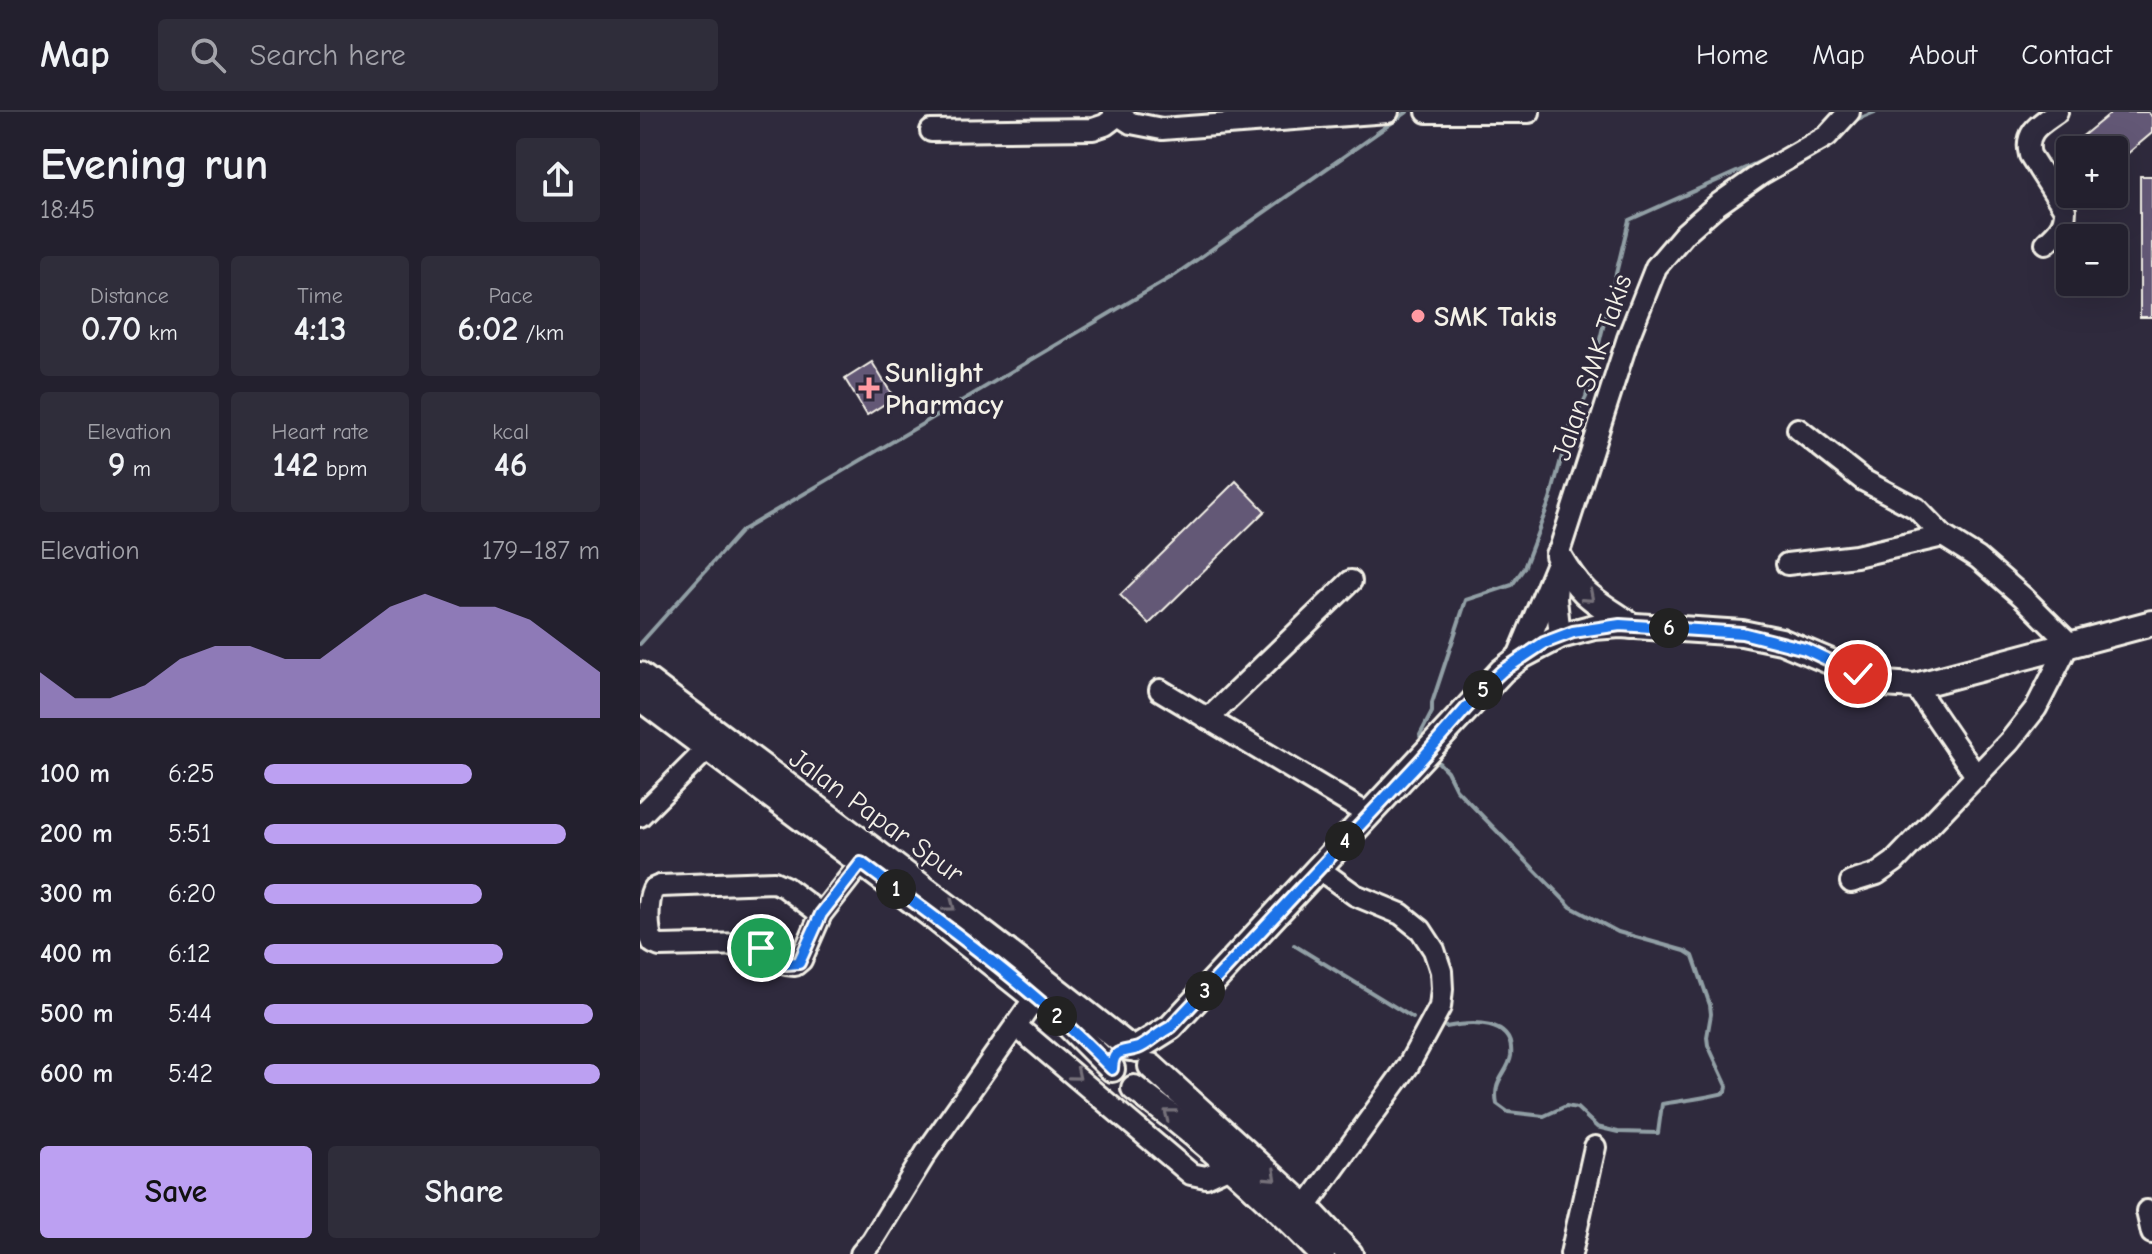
<!DOCTYPE html>
<meta charset="utf-8">
<style>
:root{--surface:#23202e;--page:#2f2d3a;--text:#f1f3f6;--muted:#a3a3aa;--line:#403e4a;--accent:#bca0f2}
body{margin:0;font-family:"Comic Neue",sans-serif;background:var(--page);color:var(--text);height:100vh;display:flex;flex-direction:column;font-size:30px;white-space:nowrap}
*{box-sizing:border-box;margin:0}
p{font-size:26px;color:var(--muted)}
.icon{flex:none;width:44px;height:44px;fill:none;stroke:currentColor;stroke-width:2;stroke-linecap:round;stroke-linejoin:round}
.map{position:relative;flex:1;overflow:hidden}
.sheet{display:flex;flex-direction:column;background:var(--surface);width:640px}
.sheet>*{flex:none}
.fabs{position:absolute;left:1416px;top:24px;display:grid;gap:16px}
.fabs a{display:grid;place-items:center;width:72px;height:72px;border-radius:8px;background:var(--surface);box-shadow:0 8px 32px #0002,0 0 0 2px var(--line);font-size:40px}
.pin{position:absolute;display:grid;place-items:center;width:68px;height:68px;color:#fff;margin:-34px;border:4px solid #fff;border-radius:50%;box-shadow:0 2px 8px #0007}
.km{position:absolute;width:40px;height:40px;margin:-20px;border-radius:50%;background:#222;color:#fff;font-size:22px;line-height:40px;text-align:center}
.round{display:grid;place-items:center;flex:none;width:84px;height:84px;border-radius:8px;background:var(--page)}
.overview{display:flex;align-items:center;justify-content:space-between;height:136px;padding:0 40px}
h1{font-size:44px;font-weight:700;line-height:60px}
.metrics{display:grid;grid-template-columns:repeat(3,1fr);gap:12px;height:136px;padding:8px 40px}
.metrics div{display:grid;align-content:center;border-radius:8px;background:var(--page);text-align:center}
.metrics b{font-size:34px;font-weight:700}
.metrics small{font-size:22px;font-weight:400}
.metrics p{font-size:22px}
.chart{height:224px;padding:16px 40px}
.chart p{display:flex;justify-content:space-between}
.chart svg{width:100%;height:144px;margin-top:8px;fill:var(--accent);opacity:.7}
.cta{display:flex;gap:16px;margin-top:auto;padding:16px 40px}
.cta a{flex:1;height:92px;border-radius:8px;background:var(--accent);color:#111;font-size:32px;font-weight:700;line-height:92px;text-align:center}
.cta a+a{background:var(--page);color:var(--text)}
ul{padding:0 40px;list-style:none;font-size:26px}
li{display:grid;grid-template-columns:128px 96px 1fr;align-items:center;height:60px}
li i{height:20px;border-radius:10px;background:var(--accent)}
header{display:flex;align-items:center;gap:48px;box-sizing:border-box;height:112px;padding:0 40px;background:var(--surface);border-bottom:2px solid var(--line)}
header strong{font-size:38px}
nav{display:flex;gap:44px;margin-inline-start:auto;font-size:28px}
.search{width:560px;height:72px;background:var(--page);display:flex;align-items:center;gap:20px;box-sizing:border-box;padding:0 28px;border-radius:8px;color:var(--muted);font-size:30px}
main{display:flex;flex:1;min-height:0}
.map>svg:first-child{display:block}
</style>
<header>
<strong>Map</strong>
<div class="search"><svg class="icon" aria-label="search" viewBox="0 0 24 24"><circle cx="10" cy="10" r="6"/><path d="M15 15l6 6"/></svg>Search here</div>
<nav><a>Home</a><a>Map</a><a>About</a><a>Contact</a></nav>
</header>
<main>
<section class="sheet">
<div class="overview"><div><h1>Evening run</h1><p>18:45</p></div><a class="round"><svg class="icon" aria-label="share" viewBox="0 0 24 24"><path d="M12 15V3M7 8l5-5 5 5M5 13v7h14v-7"/></svg></a></div>
<div class="metrics">
<div><p>Distance</p><b>0.70<small> km</small></b></div>
<div><p>Time</p><b>4:13</b></div>
<div><p>Pace</p><b>6:02<small> /km</small></b></div>
</div>
<div class="metrics">
<div><p>Elevation</p><b>9<small> m</small></b></div>
<div><p>Heart rate</p><b>142<small> bpm</small></b></div>
<div><p>kcal</p><b>46</b></div>
</div>
<div class="chart"><p><span>Elevation</span>179–187 m</p>
<svg viewBox="0 0 160 44" preserveAspectRatio="none"><path d="M0 44V30L10 38L20 38L30 34L40 26L50 22L60 22L70 26L80 26L90 18L100 10L110 6L120 10L130 10L140 14L150 22L160 30V44z"/></svg>
</div>
<ul>
<li><b>100 m</b>6:25<i style="width:62%"></i></li>
<li><b>200 m</b>5:51<i style="width:90%"></i></li>
<li><b>300 m</b>6:20<i style="width:65%"></i></li>
<li><b>400 m</b>6:12<i style="width:71%"></i></li>
<li><b>500 m</b>5:44<i style="width:98%"></i></li>
<li><b>600 m</b>5:42<i style="width:100%"></i></li>
</ul>
<div class="cta"><a>Save</a><a>Share</a></div>
</section>
<div class="map">
<svg width="1512" height="1142" viewBox="0 0 1512 1142">
<rect width="100%" height="100%" fill="#2f2a3d"/>
<filter id="ink" filterUnits="userSpaceOnUse"><feTurbulence type="fractalNoise" baseFrequency=".0125" numOctaves="2"/><feDisplacementMap in="SourceGraphic" scale="16" xChannelSelector="R" yChannelSelector="G"/><feConvolveMatrix kernelMatrix="1 2 1 2 8 2 1 2 1" color-interpolation-filters="sRGB"/></filter>
<g filter="url(#ink)">
<g fill="none" stroke-linecap="round" stroke-linejoin="round">
<g stroke="#919fa5" stroke-width="4">
<polyline points="1213,9 1235,0"/>
<polyline points="0,532 101,419 535,163 767,0"/>
<polyline points="782,632 780,623 792,600 792,591 826,488 872,473 884,456 910,388 929,318 946,285 989,108 1139,41"/>
<path d="M793,645l14,14 9,18 115,118 47,25 67,19 8,5 17,49 1,9 -4,23 1,8 19,41 -1,6c-7,4 -52,10 -64,12l-4,29 -40,-1 -21,-5 -20,-19 -11,-2 -22,10 -36,-4 -11,-8c-5,-25 11,-30 14,-48 4,-37 -41,-34 -65,-29"/>
<polyline points="654,833 773,906"/>
</g>
</g>
<g fill="#645976" stroke="#f4f1e8" stroke-width="2">
<polygon points="1472,0 1508,0 1512,5 1512,21 1474,53 1474,38 1430,38 1430,61 1417,45"/>
<rect x="1500" y="64" width="12" height="141"/>
<polygon points="232,250 254,286 227,303 205,267"/>
<polygon points="596,369 625,399 509,512 480,483"/>
</g>
<g fill="none" stroke-linecap="round" stroke-linejoin="round">
<g stroke="#f4f1e8" stroke-width="26">
<g id="minor">
<polyline points="474,0 491,11 522,17 748,0"/>
<polyline points="787,0 889,0"/>
<polyline points="291,19 453,17 465,13 477,4"/>
<path d="M1406,131c11,-10 19,-17 19,-33l-35,-55c-6,-23 10,-31 27,-43"/>
<polyline points="1158,317 1223,368 1276,396 1303,424 1338,446 1383,485 1429,531 1396,596 1370,629 1254,750 1237,762 1211,770"/>
<polyline points="1147,452 1216,444 1303,424"/>
<polyline points="920,524 916,487 919,440 988,226 1016,155 1045,121 1077,93 1121,62 1187,24 1209,0"/>
<polyline points="1275,574 1337,665"/>
<polyline points="520,578 729,703"/>
<polyline points="568,607 711,469"/>
<polyline points="0,704 68,636"/>
<path d="M181,802l-36,-27 -11,-5 -114,4 -7,3c-6,13 -6,41 0,54l7,3 88,-2 9,2 29,18 9,1 6,-5 20,-46 40,-51"/>
<polyline points="376,914 551,1062 566,1065 590,1054"/>
<polyline points="666,1095 768,954 800,895 802,877 801,859 794,838 781,818 761,802 715,783 679,757"/>
<polyline points="1507,1099 1512,1121"/>
<polyline points="221,1142 232,1129 286,1041 395,886"/>
<polyline points="931,1142 955,1035"/>
</g>
</g>
<g stroke="#f4f1e8" stroke-width="30">
<g id="major">
<path d="M918,443c25,43 35,44 74,71"/>
<polyline points="880,545 917,456"/>
<path d="M0,563c164,124 330,245 490,373"/>
<polyline points="0,586 291,803 425,910 472,957"/>
<polyline points="496,937 531,915 862,559 880,545 920,524 954,515 980,513 1102,521 1141,529 1244,572 1275,574 1512,511"/>
<polyline points="511,954 666,1095 710,1142"/>
<path d="M494,976c67,49 130,106 188,166"/>
</g>
</g>
<use href="#minor" stroke="#2f2a3d" stroke-width="20"/>
<use href="#major" stroke="#2f2a3d" stroke-width="24"/>
</g>
<defs><path id="oneway-chevron" d="M-2-3.5L2.5 0L-2 3.5" fill="none" stroke-width="1.6" stroke-linecap="round" stroke-linejoin="round" transform="scale(2)"/></defs>
<g stroke="#747079">
<use href="#oneway-chevron" transform="translate(949 485) rotate(41)"/>
<use href="#oneway-chevron" transform="translate(310 794) rotate(37)"/>
<use href="#oneway-chevron" transform="translate(436 963) rotate(40)"/>
<use href="#oneway-chevron" transform="translate(529 1002) rotate(-142)"/>
<use href="#oneway-chevron" transform="translate(632 1064) rotate(43)"/>
</g>
</g>
<g fill="none" stroke-linecap="round" stroke-linejoin="round" filter="url(#ink)">
<g stroke="#fff" stroke-width="16">
<path id="route" d="M121,836l25,16 13,-1 22,-49 40,-51c87,64 176,128 251,206 1,-21 11,-16 26,-21 11,-4 21,-16 33,-21l247,-264 66,-75 18,-17 42,-28 29,-11 47,-7 122,8 63,16 53,25"/>
</g>
<use href="#route" stroke="#1a73e8" stroke-width="10"/>
</g>
<g fill="#ff9aa2" stroke="#2f2a3d" stroke-width="3">
<circle cx="778" cy="204" r="8"/>
<path d="M225 264h8v8h8v8h-8v8h-8v-8h-8v-8h8z"/>
</g>
<g text-anchor="middle" stroke-width="6" stroke-linejoin="round" paint-order="stroke">
<g font-size="28" font-weight="bold" fill="#f4f1e8" stroke="#2f2a3d" text-anchor="start">
<text x="794" y="214">SMK Takis</text>
<text x="245" y="270">Sunlight<tspan x="245" dy="32">Pharmacy</tspan></text>
</g>
<g font-size="28" fill="#f4f1e8" stroke="#2f2a3d">
<text transform="translate(951 255) rotate(-71)" y="10">Jalan SMK Takis</text>
<text transform="translate(237 703) rotate(36)" y="10">Jalan Papar Spur</text>
</g>
</g>
</svg>
<div class="fabs">
<a>+</a>
<a>−</a>
</div>
<div class="pin" style="left:121px;top:836px;background:#1e9e55"><svg class="icon" aria-label="arrive" viewBox="0 0 24 24"><path d="M6 21V4h12l-3 4 3 4H6"/></svg></div>
<div class="pin" style="left:1218px;top:562px;background:#d93025"><svg class="icon" aria-label="check" viewBox="0 0 24 24"><path d="M5 12l5 5 9-10"/></svg></div>
<b class="km" style="left:256px;top:777px">1</b>
<b class="km" style="left:417px;top:904px">2</b>
<b class="km" style="left:565px;top:879px">3</b>
<b class="km" style="left:705px;top:729px">4</b>
<b class="km" style="left:843px;top:578px">5</b>
<b class="km" style="left:1029px;top:516px">6</b>
</div>
</main>
